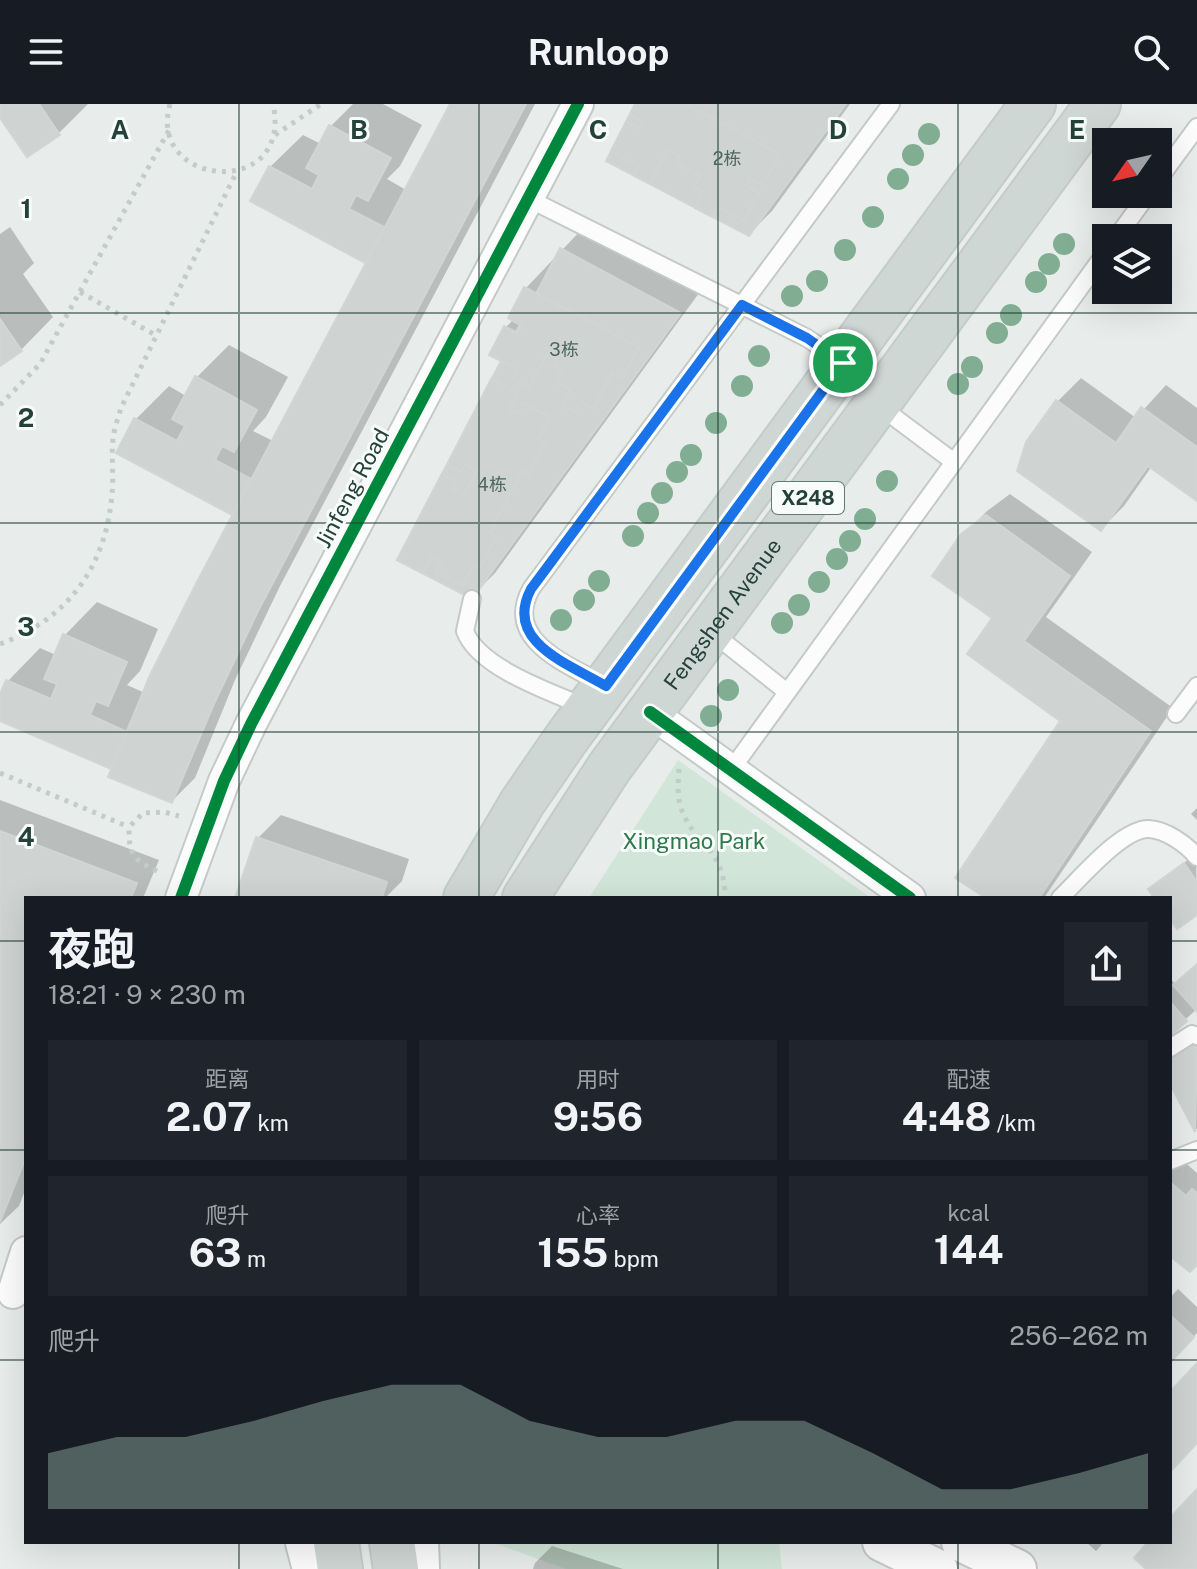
<!DOCTYPE html>
<html lang="zh">
<meta charset="utf-8">
<style>
:root{--surface:#171b24;--page:#20242c;--text:#f1f3f6;--muted:#9ea1a6;--accent:#697e78}
body{margin:0;font-family:"Public Sans","Noto Sans SC",sans-serif;background:var(--page);color:var(--text);height:100vh;display:flex;flex-direction:column;font-size:30px;white-space:nowrap}
*{box-sizing:border-box;margin:0}
p{font-size:26px;color:var(--muted)}
.icon{flex:none;width:44px;height:44px;fill:none;stroke:currentColor;stroke-width:2;stroke-linecap:round;stroke-linejoin:round}
.map{position:relative;flex:1;overflow:hidden}
.details{position:absolute;left:24px;top:792px;width:1148px;height:648px;display:flex;flex-direction:column;background:var(--surface);border-radius:0px;box-shadow:0 8px 32px #0002}
.details>*{flex:none}
.needle{width:52px;rotate:236deg}
.fabs{position:absolute;left:1092px;top:24px;display:grid;gap:16px}
.fabs a{display:grid;place-items:center;width:80px;height:80px;border-radius:0px;background:var(--surface);box-shadow:0 8px 32px #0002;font-size:40px}
.pin{position:absolute;display:grid;place-items:center;width:68px;height:68px;color:#fff;margin:-34px;border:4px solid #fff;border-radius:50%;box-shadow:0 2px 8px #0007}
.round{display:grid;place-items:center;flex:none;width:84px;height:84px;border-radius:0px;background:var(--page)}
.headline{display:flex;align-items:center;justify-content:space-between;height:136px;padding:0 24px}
h1{font-size:44px;font-weight:700;line-height:60px}
.figures{display:grid;grid-template-columns:repeat(3,1fr);gap:12px;height:136px;padding:8px 24px}
.figures div{display:grid;align-content:center;border-radius:0px;background:var(--page);text-align:center}
.figures b{font-size:40px;font-weight:700}
.figures small{font-size:22px;font-weight:400}
.figures p{font-size:22px}
.chart{height:224px;padding:16px 24px}
.chart p{display:flex;justify-content:space-between}
.chart svg{width:100%;height:144px;margin-top:8px;fill:var(--accent);opacity:.7}
header{display:flex;justify-content:space-between;align-items:center;height:104px;padding:0 24px;background:var(--surface);font-size:36px;font-weight:700}
.map>svg:first-child{display:block}
</style>
<header><svg class="icon" aria-label="menu" viewBox="0 0 24 24"><path d="M4 6h16M4 12h16M4 18h16"/></svg>Runloop<svg class="icon" aria-label="search" viewBox="0 0 24 24"><circle cx="10" cy="10" r="6"/><path d="M15 15l6 6"/></svg></header>
<div class="map">
<svg width="1197" height="1465" viewBox="0 0 1197 1465">
<rect width="100%" height="100%" fill="#e8edeb"/>
<g fill="#d1e6d8">
<polygon points="678,656 871,794 589,794"/>
<polygon points="491,1438 779,1438 782,1465 566,1465"/>
</g>
<g fill="#0003">
<polygon points="0,0 88,0 58,30 0,11"/>
<polygon points="353,0 383,0 422,21 400,62 387,75 406,86 451,0 535,0 280,482 235,576 195,674 172,697 117,656 111,662 0,614 0,595 8,577 40,544 56,551 65,531 97,498 158,525 140,567 127,581 145,589 235,410 118,348 136,315 169,282 186,292 196,274 229,241 288,273 266,313 253,327 273,337 368,158 253,96 270,63 303,31 321,40 331,22"/>
<polygon points="638,0 850,0 772,107 749,130"/>
<polygon points="10,123 34,159 23,170 53,213 21,246 0,260 0,130"/>
<polygon points="584,123 702,185 495,469 472,492 504,256 506,223 514,215 511,213 526,184"/>
<polygon points="1081,274 1136,314 1166,281 1197,304 1197,394 1152,362 1124,402 1101,425 1028,339 1058,297"/>
<polygon points="1010,390 1092,448 1046,513 1173,604 1044,794 989,794 1063,616 995,514 963,432 987,407"/>
<polygon points="0,696 159,756 143,794 26,794 26,1084 19,1102 0,1120"/>
<polygon points="1197,704 1197,716 1191,710"/>
<polygon points="281,711 409,755 402,777 385,794 237,794 258,734"/>
<polygon points="1196,749 1197,808 1170,812 1170,794 1157,794 1151,786"/>
<polygon points="1197,861 1197,905 1170,929 1170,874 1176,881"/>
<polygon points="1197,938 1197,1025 1196,1025 1170,976 1178,948"/>
<polygon points="1181,1055 1197,1069 1197,1159 1170,1150 1170,1066"/>
<polygon points="1178,1185 1197,1203 1197,1229 1170,1258 1170,1194"/>
<polygon points="1086,1438 1104,1438 1096,1447"/>
<polygon points="552,1442 623,1465 533,1465 535,1459"/>
</g>
<g fill="#cfd4d2" stroke="#d1d6d4" stroke-width="2">
<polygon points="0,0 39,0 60,31 27,53 0,14"/>
<polygon points="450,0 526,0 258,507 213,602 172,699 108,673 150,571 198,476"/>
<polygon points="635,0 846,0 749,132 606,57"/>
<polygon points="635,0 686,0 780,50 763,81 750,74 746,82 759,89 744,117 717,103 712,113 695,104 703,88 694,83 700,72 676,59 680,52 668,46 650,80 633,71 638,62 611,47 626,18 640,25 643,18 630,11"/>
<polygon points="329,21 391,54 368,97 356,91 349,105 384,123 365,159 250,97 269,62 312,85 319,71 306,64"/>
<polygon points="560,144 681,209 472,495 397,456"/>
<polygon points="524,183 639,243 622,275 612,269 593,305 580,298 575,308 562,302 570,286 557,279 563,267 555,263 558,256 547,249 529,284 512,275 517,265 489,251 504,222 518,229 522,222 508,214"/>
<polygon points="0,215 22,247 0,262"/>
<polygon points="195,272 257,306 234,348 222,342 215,356 251,375 232,411 116,349 134,314 177,337 185,322 172,315"/>
<polygon points="491,275 517,289 509,305 518,310 523,299 550,313 538,336 545,340 529,371 522,367 490,428 497,432 481,463 474,460 462,482 435,468 441,458 432,453 423,469 397,456 442,370 456,378 453,385 464,391 477,367 465,361 461,368 447,361"/>
<polygon points="1056,296 1116,339 1141,303 1197,343 1197,397 1148,362 1101,427 1017,367 1026,338"/>
<polygon points="986,411 1070,472 1024,537 1151,627 1039,794 986,794 955,774 1060,617 967,550 992,514 932,472 961,430"/>
<polygon points="63,530 127,558 108,602 96,597 90,611 127,628 111,665 0,617 0,590 6,576 51,595 57,580 44,575"/>
<polygon points="0,727 137,779 131,794 26,794 26,1053 0,1118"/>
<polygon points="256,733 387,778 382,794 235,794"/>
<polygon points="1184,759 1197,778 1197,811 1177,825 1170,815 1170,794 1154,794 1148,785"/>
<polygon points="1197,860 1197,908 1173,881"/>
<polygon points="1170,898 1187,917 1170,932"/>
<polygon points="1193,938 1197,945 1195,1028 1170,980 1170,950"/>
<polygon points="1170,1078 1186,1092 1192,1085 1197,1089 1197,1161 1190,1168 1170,1152"/>
<polygon points="1170,1211 1194,1233 1170,1259"/>
<polygon points="1197,1259 1197,1339 1170,1368 1170,1288"/>
<polygon points="1197,1385 1197,1465 1146,1465 1134,1454 1148,1438 1170,1438 1170,1414"/>
</g>
<g fill="none" stroke-linecap="round" stroke-linejoin="round">
<g stroke="#c5cac8" stroke-width="20">
<g id="service">
<polyline points="1158,76 1197,23"/>
<polyline points="527,94 807,234 841,257"/>
<polyline points="1116,134 1148,90"/>
<polyline points="878,301 954,358"/>
<path d="M472,495l-7,32c13,37 88,62 123,77"/>
<polyline points="710,527 787,588"/>
<path d="M604,581c-36,-21 -101,-44 -73,-96l360,-485"/>
<polyline points="1176,610 1197,582"/>
<polyline points="731,666 1106,148"/>
<path d="M1060,794c19,-18 62,-70 89,-69 17,1 37,15 48,28"/>
<polyline points="1170,944 1192,930 1197,932"/>
<polyline points="1170,1057 1197,1046"/>
</g>
</g>
<g stroke="#c5cac8" stroke-width="34">
<g id="minor">
<polyline points="650,608 910,794"/>
<polyline points="181,794 224,677 251,620 578,0"/>
<polyline points="13,1189 26,1148"/>
</g>
</g>
<g stroke="#c5cac8" stroke-width="42">
<g id="tertiary">
<polyline points="882,1438 938,1465"/>
<polyline points="961,1438 1017,1465"/>
</g>
</g>
<g stroke="#c3cbc8" stroke-width="46">
<g id="secondary">
<polyline points="307,1438 314,1465"/>
<polyline points="417,1438 418,1465"/>
</g>
</g>
<g stroke="#c3ccc9" stroke-width="48">
<g id="primary">
<polyline points="466,794 522,699 566,635 1033,0"/>
<path id="s1" d="M525,794l84,-130 489,-664"/>
<polyline points="336,1438 340,1465"/>
<polyline points="392,1438 396,1465"/>
</g>
</g>
<g stroke="#c3ccca" stroke-width="5" stroke-dasharray="4 6" stroke-linecap="butt">
<path d="M170,0c-24,84 124,96 103,0"/>
<polyline points="275,31 321,0"/>
<polyline points="80,188 157,232"/>
<polyline points="0,301 40,260 169,26"/>
<path d="M0,540c68,-25 106,-77 112,-150 2,-18 -1,-37 1,-55 1,-10 5,-21 8,-31l116,-237"/>
<path d="M679,665c-1,13 -2,26 2,39 13,38 44,39 44,90"/>
<polyline points="0,669 129,723"/>
<path d="M157,767c-25,-12 -28,-17 -28,-44l14,-14 21,-1 15,4"/>
</g>
<use href="#service" stroke="#fcfcfc" stroke-width="16"/>
<use href="#minor" stroke="#fcfcfc" stroke-width="30"/>
<use href="#tertiary" stroke="#fcfcfc" stroke-width="38"/>
<use href="#secondary" stroke="#fcfcfc" stroke-width="42"/>
<use href="#primary" stroke="#cfd7d5" stroke-width="44"/>
<g stroke="#f7fbf9" stroke-width="17">
<g id="cycleway">
<polyline points="650,608 910,794"/>
<polyline points="181,794 224,677 251,620 578,0"/>
</g>
</g>
<use href="#cycleway" stroke="#00873e" stroke-width="12"/>
</g>
<g fill="#81ae93">
<circle cx="929" cy="30" r="11"/>
<circle cx="913" cy="51" r="11"/>
<circle cx="898" cy="75" r="11"/>
<circle cx="873" cy="113" r="11"/>
<circle cx="1064" cy="140" r="11"/>
<circle cx="845" cy="146" r="11"/>
<circle cx="1049" cy="160" r="11"/>
<circle cx="817" cy="177" r="11"/>
<circle cx="1036" cy="178" r="11"/>
<circle cx="792" cy="192" r="11"/>
<circle cx="1011" cy="211" r="11"/>
<circle cx="997" cy="229" r="11"/>
<circle cx="759" cy="252" r="11"/>
<circle cx="972" cy="263" r="11"/>
<circle cx="958" cy="280" r="11"/>
<circle cx="742" cy="282" r="11"/>
<circle cx="716" cy="319" r="11"/>
<circle cx="691" cy="351" r="11"/>
<circle cx="677" cy="368" r="11"/>
<circle cx="887" cy="377" r="11"/>
<circle cx="662" cy="389" r="11"/>
<circle cx="648" cy="409" r="11"/>
<circle cx="865" cy="415" r="11"/>
<circle cx="633" cy="432" r="11"/>
<circle cx="850" cy="437" r="11"/>
<circle cx="837" cy="455" r="11"/>
<circle cx="599" cy="477" r="11"/>
<circle cx="819" cy="478" r="11"/>
<circle cx="584" cy="496" r="11"/>
<circle cx="799" cy="501" r="11"/>
<circle cx="561" cy="516" r="11"/>
<circle cx="782" cy="519" r="11"/>
<circle cx="728" cy="586" r="11"/>
<circle cx="711" cy="612" r="11"/>
</g>
<g fill="none" stroke-linecap="round" stroke-linejoin="round">
<g stroke="#fff" stroke-width="16">
<path id="route" d="M742,201l65,33 36,25 -237,323c-37,-22 -103,-44 -75,-97z"/>
</g>
<use href="#route" stroke="#1a73e8" stroke-width="10"/>
</g>
<path fill="none" stroke="#24423a" stroke-width="2" stroke-opacity="0.55" d="M239,0v794M479,0v794M718,0v794M958,0v794M0,209h1197M0,419h1197M0,628h1197M0,837h26M1170,837h27M0,1046h26M1170,1046h27M0,1256h26M1170,1256h27M239,1438v27M479,1438v27M718,1438v27M958,1438v27"/>
<g text-anchor="middle" stroke-width="6" stroke-linejoin="round" paint-order="stroke">
<g font-size="18" fill="#506761">
<text x="727" y="61">2栋</text>
<text x="564" y="252">3栋</text>
<text x="492" y="387">4栋</text>
</g>
<rect fill="#f7fbf9" stroke="#637a73" stroke-width="2" x="772" y="378" width="72" height="32" rx="6"/>
<g font-size="20" font-weight="bold" fill="#24423a">
<text x="808" y="401">X248</text>
</g>
<g font-size="22" fill="#24423a" stroke="#f7fbf9">
<text transform="translate(352 384) rotate(-62)" y="8">Jinfeng Road</text>
<text dy="8" stroke="none"><textPath href="#s1" startOffset="346">Fengshen Avenue</textPath></text>
</g>
<g font-size="22" fill="#2d7a4b" stroke="#f7fbf9">
<text x="694" y="745">Xingmao Park</text>
</g>
</g>
<g font-size="26" text-anchor="middle" font-weight="bold" fill="#24423a" stroke="#f7fbf9" stroke-width="6" stroke-linejoin="round" paint-order="stroke">
<text x="120" y="35">A</text>
<text x="359" y="35">B</text>
<text x="598" y="35">C</text>
<text x="838" y="35">D</text>
<text x="1077" y="35">E</text>
<text x="26" y="114">1</text>
<text x="26" y="323">2</text>
<text x="26" y="532">3</text>
<text x="26" y="742">4</text>
</g>
</svg>
<div class="fabs">
<a><svg class="needle" viewBox="-14 -14 28 28"><path d="M0-13l5 13h-10z" fill="#e53935"/><path d="M0 13l5-13h-10z" fill="#9ea1a6"/></svg></a>
<a><svg class="icon" aria-label="layers" viewBox="0 0 24 24"><path d="M12 4l9 5-9 5-9-5zM3 14l9 5 9-5"/></svg></a>
</div>
<div class="pin" style="left:843px;top:259px;background:#1e9e55"><svg class="icon" aria-label="arrive" viewBox="0 0 24 24"><path d="M6 21V4h12l-3 4 3 4H6"/></svg></div>
<section class="details">
<div class="headline"><div><h1>夜跑</h1><p>18:21 · 9 × 230 m</p></div><a class="round"><svg class="icon" aria-label="share" viewBox="0 0 24 24"><path d="M12 15V3M7 8l5-5 5 5M5 13v7h14v-7"/></svg></a></div>
<div class="figures">
<div><p>距离</p><b>2.07<small> km</small></b></div>
<div><p>用时</p><b>9:56</b></div>
<div><p>配速</p><b>4:48<small> /km</small></b></div>
</div>
<div class="figures">
<div><p>爬升</p><b>63<small> m</small></b></div>
<div><p>心率</p><b>155<small> bpm</small></b></div>
<div><p>kcal</p><b>144</b></div>
</div>
<div class="chart"><p><span>爬升</span>256–262 m</p>
<svg viewBox="0 0 160 44" preserveAspectRatio="none"><path d="M0 44V27L10 22L20 22L30 17L40 11L50 6L60 6L70 17L80 22L90 22L100 17L110 17L120 27L130 38L140 38L150 33L160 27V44z"/></svg>
</div>
</section>
</div>
